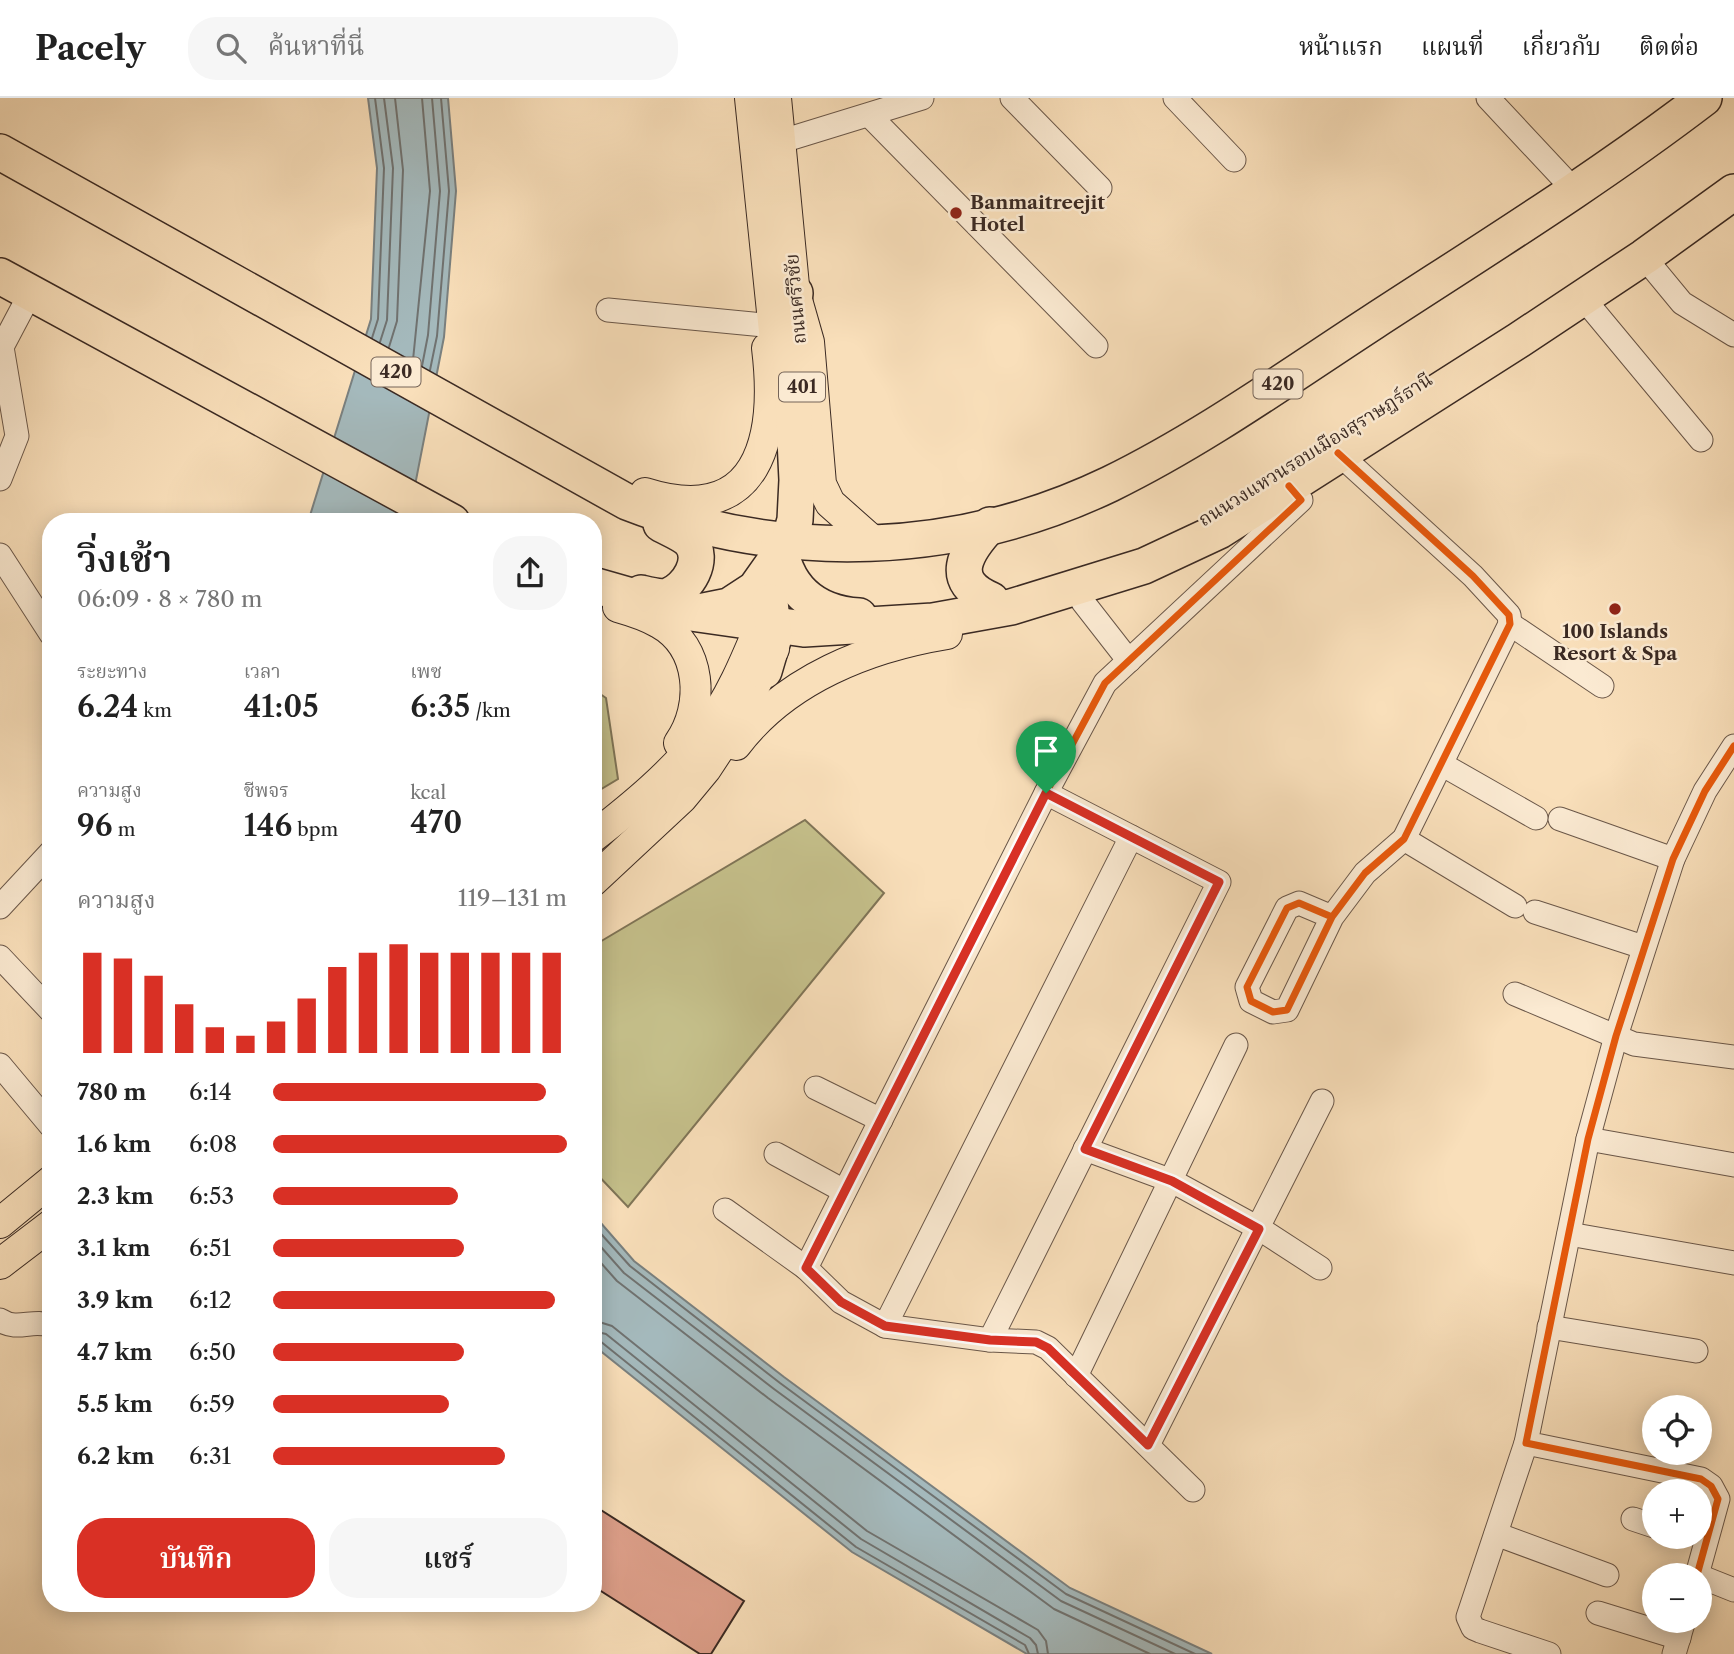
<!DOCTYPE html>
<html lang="th">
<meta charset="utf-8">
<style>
:root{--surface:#fff;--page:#f6f6f6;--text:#222;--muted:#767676;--line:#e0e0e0;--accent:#d93025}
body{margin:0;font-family:"Libre Caslon Text","Noto Serif Thai",serif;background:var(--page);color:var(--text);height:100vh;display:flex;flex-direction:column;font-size:26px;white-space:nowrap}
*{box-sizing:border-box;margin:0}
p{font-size:23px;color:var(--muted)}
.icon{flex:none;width:38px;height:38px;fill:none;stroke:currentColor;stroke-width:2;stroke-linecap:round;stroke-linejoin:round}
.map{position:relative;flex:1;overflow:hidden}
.panel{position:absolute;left:42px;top:415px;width:560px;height:1099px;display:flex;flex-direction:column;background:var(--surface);border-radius:28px;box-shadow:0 4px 18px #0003}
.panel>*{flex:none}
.fabs{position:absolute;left:1642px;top:1297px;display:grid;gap:14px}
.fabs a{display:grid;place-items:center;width:70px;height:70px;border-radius:50%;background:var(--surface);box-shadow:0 4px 18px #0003;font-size:35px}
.pin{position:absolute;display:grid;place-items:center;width:60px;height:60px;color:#fff;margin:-72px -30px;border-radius:50% 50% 50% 0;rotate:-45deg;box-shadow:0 0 7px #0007}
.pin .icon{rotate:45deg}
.round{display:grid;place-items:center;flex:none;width:74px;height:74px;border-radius:28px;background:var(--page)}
.summary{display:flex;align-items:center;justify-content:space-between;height:119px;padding:0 35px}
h1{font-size:38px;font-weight:600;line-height:52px}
.figures{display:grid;grid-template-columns:repeat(3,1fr);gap:10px;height:119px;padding:7px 35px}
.figures div{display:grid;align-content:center}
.figures b{font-size:30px;font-weight:600}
.figures small{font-size:19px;font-weight:400}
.figures p{font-size:19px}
.chart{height:196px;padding:14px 35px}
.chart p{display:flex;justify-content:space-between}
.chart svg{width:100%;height:126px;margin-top:7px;stroke:var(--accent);stroke-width:6}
.cta{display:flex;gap:14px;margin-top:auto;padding:14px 35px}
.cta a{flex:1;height:80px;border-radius:28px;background:var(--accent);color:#fff;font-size:28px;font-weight:600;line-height:80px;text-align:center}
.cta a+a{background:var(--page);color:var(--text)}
ul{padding:0 35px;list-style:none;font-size:23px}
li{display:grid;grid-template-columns:112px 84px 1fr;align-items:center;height:52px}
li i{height:18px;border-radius:9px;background:var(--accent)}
header{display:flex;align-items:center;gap:42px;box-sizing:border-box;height:98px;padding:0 35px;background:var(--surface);border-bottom:2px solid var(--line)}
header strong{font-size:33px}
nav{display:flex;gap:38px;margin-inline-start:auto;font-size:24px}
.search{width:490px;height:63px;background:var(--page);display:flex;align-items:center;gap:18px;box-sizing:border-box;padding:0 24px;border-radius:28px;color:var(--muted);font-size:26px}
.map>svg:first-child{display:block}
</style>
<header>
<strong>Pacely</strong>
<div class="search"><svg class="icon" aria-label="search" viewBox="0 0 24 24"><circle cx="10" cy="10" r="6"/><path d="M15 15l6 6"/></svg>ค้นหาที่นี่</div>
<nav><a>หน้าแรก</a><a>แผนที่</a><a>เกี่ยวกับ</a><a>ติดต่อ</a></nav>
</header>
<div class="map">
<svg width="1734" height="1556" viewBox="0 0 1734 1556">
<rect width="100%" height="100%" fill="#f9dfba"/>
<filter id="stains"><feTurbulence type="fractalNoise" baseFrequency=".00286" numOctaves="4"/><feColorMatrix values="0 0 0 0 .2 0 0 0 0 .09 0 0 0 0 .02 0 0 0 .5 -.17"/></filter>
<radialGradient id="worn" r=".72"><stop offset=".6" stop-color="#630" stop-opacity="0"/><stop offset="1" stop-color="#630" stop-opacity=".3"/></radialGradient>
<g fill="#c5c08b" stroke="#807557" stroke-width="2">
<polygon points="593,591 606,600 618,681 593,696"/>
<polygon points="805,722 884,795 628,1109 593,1072 593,848"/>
</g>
<g fill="#a4b9bc" stroke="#7a807f" stroke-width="2">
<polygon points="368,0 448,0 456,93 444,239 408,423 308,424 371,221 377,70"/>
<polygon points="593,1116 634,1163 784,1279 1070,1490 1212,1556 1027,1556 852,1454 593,1247"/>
</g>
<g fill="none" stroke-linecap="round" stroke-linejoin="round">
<g stroke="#707270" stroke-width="2">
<polyline points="372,240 378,221 384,70 375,0"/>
<polyline points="380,244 387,222 393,70 384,0"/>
<polyline points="389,249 397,223 403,72 395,0"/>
<polyline points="413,262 430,93 422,0"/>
<polyline points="422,268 428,237 440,93 432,0"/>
<polyline points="430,272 437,238 449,93 441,0"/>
<polyline points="593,1127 630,1168 780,1285 1066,1496 1195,1556"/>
<polyline points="593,1140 624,1175 774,1291 1061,1503 1175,1556"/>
<polyline points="593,1156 617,1183 768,1300 1054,1511 1150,1556"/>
<polyline points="593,1222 612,1228 867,1433 1038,1532 1046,1543 1048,1556"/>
<polyline points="593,1233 606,1236 861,1441 1030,1540 1036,1547 1038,1556"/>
<polyline points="593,1242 600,1243 856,1449 1025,1547 1029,1556"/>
</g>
</g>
<polygon fill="#dea08b" stroke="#3b2a23" stroke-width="2" points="593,1407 744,1503 711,1556 700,1556 593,1488"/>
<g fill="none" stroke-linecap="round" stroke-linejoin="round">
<g stroke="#6a5749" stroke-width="25">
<g id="minor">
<polyline points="1012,0 1100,90"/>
<polyline points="1175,0 1234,62"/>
<polyline points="1488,0 1575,93"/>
<polyline points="869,17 1096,248"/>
<polyline points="779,44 922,0"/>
<polyline points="1644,159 1682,205 1734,237"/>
<polyline points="1583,200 1701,342"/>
<polyline points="608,212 764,227"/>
<polyline points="0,381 17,338 2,249 31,194"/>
<polyline points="0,457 51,536"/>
<polyline points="1083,504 1129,563"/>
<polyline points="1510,526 1602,588"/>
<polyline points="1443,667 1536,720"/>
<polyline points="1560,721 1673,761"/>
<polyline points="1404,741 1515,808"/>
<polyline points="0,809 51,754"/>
<polyline points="1535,814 1643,849"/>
<polyline points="1332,819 1287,912 1273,914 1251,903 1247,889 1287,810 1299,805 1332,819 1365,775 1404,741 1510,526 1509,517 1473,478 1338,355"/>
<polyline points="0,859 51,913"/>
<polyline points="1515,896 1634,946 1734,959"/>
<polyline points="0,967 51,1028"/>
<polyline points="816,990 881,1022"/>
<polyline points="1588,1041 1734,1067"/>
<polyline points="1085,1051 1172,1083 1260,1131 1320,1170"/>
<polyline points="776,1056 844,1093"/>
<polyline points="725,1112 806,1170 841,1204 885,1228 990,1242 1036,1244 1048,1250 1193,1392"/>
<polyline points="1569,1136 1734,1165"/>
<polyline points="806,1170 1046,695 1105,585 1301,402 1289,388"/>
<path d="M0,1222c18,12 33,-2 51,6"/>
<polyline points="885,1228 1131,739"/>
<polyline points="1549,1229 1696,1253"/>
<polyline points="990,1242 1219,784 1046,695"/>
<polyline points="1076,1278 1236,947"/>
<polyline points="1526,1345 1468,1519 1473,1530 1480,1533 1549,1556"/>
<polyline points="1148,1347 1322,1003"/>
<polyline points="1633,1421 1654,1428"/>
<polyline points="1496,1436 1607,1477"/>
<polyline points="1697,1477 1718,1401 1711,1388 1701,1381 1526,1345 1588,1041 1616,938 1673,761 1705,693 1734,648"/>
<polyline points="1699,1478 1734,1492"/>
<polyline points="1598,1515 1679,1540"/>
<polyline points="1674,1556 1684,1522"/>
</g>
</g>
<g stroke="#3b2a23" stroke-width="32">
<g id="major">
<polyline points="750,0 778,272"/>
<polyline points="776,0 797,219"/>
<polyline points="797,202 809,244 821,386 830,405 875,445"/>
<path d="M645,395c114,36 133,-55 122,-145"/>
<path d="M618,509c14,4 28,8 41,16 43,24 46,83 20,120"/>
<path d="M736,647c50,-66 132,-98 211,-111"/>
<path d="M593,739c40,-31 79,-63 110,-103 30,-38 48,-87 66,-130"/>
<polyline points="593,783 682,700 706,671 729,636 774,551"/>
<polyline points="0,1125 51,1083"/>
<polyline points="0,1166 51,1127"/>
</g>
</g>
<g stroke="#3b2a23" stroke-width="38">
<g id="highway">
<path d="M0,54l627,350c156,61 331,55 483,-18 92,-45 177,-106 263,-162 112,-73 225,-143 331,-224"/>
<polyline points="0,178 452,424"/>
<path d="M990,427c-25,27 -43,56 1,75"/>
<path d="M779,442c5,47 33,73 80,76"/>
<polyline points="593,487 691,515 804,531 933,523 1011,509 1144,468 1219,433 1519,242 1644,159 1734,94"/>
<path d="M641,495c8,2 19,5 27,3 20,-7 38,-37 22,-55 -7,-7 -20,-12 -29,-17"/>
<polyline points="699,514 729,508 755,491 789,443 795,422 797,382 790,242 795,195"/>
<polyline points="764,573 774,539 770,504"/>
</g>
</g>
<use href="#minor" stroke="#fbead2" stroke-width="23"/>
<use href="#major" stroke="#f9dfba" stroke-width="30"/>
<use href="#highway" stroke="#f9dfba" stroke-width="35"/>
<g stroke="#fbead2" stroke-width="11">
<g id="cycleway">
<polyline points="1332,819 1287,912 1273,914 1251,903 1247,889 1287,810 1299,805 1332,819 1365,775 1404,741 1510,526 1509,517 1473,478 1338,355"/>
<polyline points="806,1170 1046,695 1105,585 1301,402 1289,388"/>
<polyline points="1697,1477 1718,1401 1711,1388 1701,1381 1526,1345 1588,1041 1616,938 1673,761 1705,693 1734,648"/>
</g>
</g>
<use href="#cycleway" stroke="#e8590c" stroke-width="7"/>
</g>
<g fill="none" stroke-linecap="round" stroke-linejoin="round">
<g stroke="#fff" stroke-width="14">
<polygon id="route" points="1046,695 1219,784 1085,1051 1172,1083 1259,1131 1148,1347 1048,1250 1036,1244 990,1242 885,1228 841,1204 806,1170"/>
</g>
<use href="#route" stroke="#d93025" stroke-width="9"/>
</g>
<g fill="#8f2418" stroke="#fbead2" stroke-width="2.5">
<circle cx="956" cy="115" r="7"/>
<circle cx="1615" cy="511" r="7"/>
</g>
<g text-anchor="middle" stroke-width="5" stroke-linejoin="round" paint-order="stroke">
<g fill="#fbead2" stroke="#756458" stroke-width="2">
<rect x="371.5" y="259.5" width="49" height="29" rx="5"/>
<rect x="1253.5" y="271.5" width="49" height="29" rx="5"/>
<rect x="779" y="274.5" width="46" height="29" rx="5"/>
</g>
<g font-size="18" font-weight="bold" fill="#3b2a23">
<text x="396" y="280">420</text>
<text x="1278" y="292">420</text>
<text x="802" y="295">401</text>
</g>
<g font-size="19" font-weight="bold" fill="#3b2a23" stroke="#fbead2" text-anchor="start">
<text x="970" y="111">Banmaitreejit<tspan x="970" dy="22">Hotel</tspan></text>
<text x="1615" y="540" text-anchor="middle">100 Islands<tspan x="1615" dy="22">Resort &amp; Spa</tspan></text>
</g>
<g font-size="19" fill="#3b2a23" stroke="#fbead2">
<text transform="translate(795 201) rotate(-95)" y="7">ถนนศรีวิชัย</text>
<text transform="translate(1315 351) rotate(-32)" y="7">ถนนวงแหวนรอบเมืองสุราษฎร์ธานี</text>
</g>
</g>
<rect width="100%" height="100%" filter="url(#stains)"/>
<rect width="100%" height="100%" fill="url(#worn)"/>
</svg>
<div class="fabs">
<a><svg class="icon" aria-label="locate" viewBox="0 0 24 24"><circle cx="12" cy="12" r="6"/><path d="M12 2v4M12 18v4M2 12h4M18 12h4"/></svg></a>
<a>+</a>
<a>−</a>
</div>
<div class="pin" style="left:1046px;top:695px;background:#1e9e55"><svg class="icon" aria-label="arrive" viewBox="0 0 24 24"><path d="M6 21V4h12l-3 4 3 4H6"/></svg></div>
<section class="panel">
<div class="summary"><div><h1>วิ่งเช้า</h1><p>06:09 · 8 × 780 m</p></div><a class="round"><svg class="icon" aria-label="share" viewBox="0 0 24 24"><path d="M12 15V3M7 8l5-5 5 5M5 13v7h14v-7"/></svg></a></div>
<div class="figures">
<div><p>ระยะทาง</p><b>6.24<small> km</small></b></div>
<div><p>เวลา</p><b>41:05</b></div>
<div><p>เพซ</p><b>6:35<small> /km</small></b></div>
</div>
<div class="figures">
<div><p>ความสูง</p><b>96<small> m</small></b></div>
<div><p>ชีพจร</p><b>146<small> bpm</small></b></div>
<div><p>kcal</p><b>470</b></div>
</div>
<div class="chart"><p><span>ความสูง</span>119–131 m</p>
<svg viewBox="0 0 160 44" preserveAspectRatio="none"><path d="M5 44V9M15 44V11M25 44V17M35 44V27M45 44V35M55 44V38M65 44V33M75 44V25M85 44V14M95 44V9M105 44V6M115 44V9M125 44V9M135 44V9M145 44V9M155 44V9"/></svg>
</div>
<ul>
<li><b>780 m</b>6:14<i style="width:93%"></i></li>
<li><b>1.6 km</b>6:08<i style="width:100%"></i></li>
<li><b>2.3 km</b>6:53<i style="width:63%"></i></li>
<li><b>3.1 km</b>6:51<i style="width:65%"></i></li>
<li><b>3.9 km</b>6:12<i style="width:96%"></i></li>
<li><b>4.7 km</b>6:50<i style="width:65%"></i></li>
<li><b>5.5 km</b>6:59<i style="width:60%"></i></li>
<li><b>6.2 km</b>6:31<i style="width:79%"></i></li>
</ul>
<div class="cta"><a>บันทึก</a><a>แชร์</a></div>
</section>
</div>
